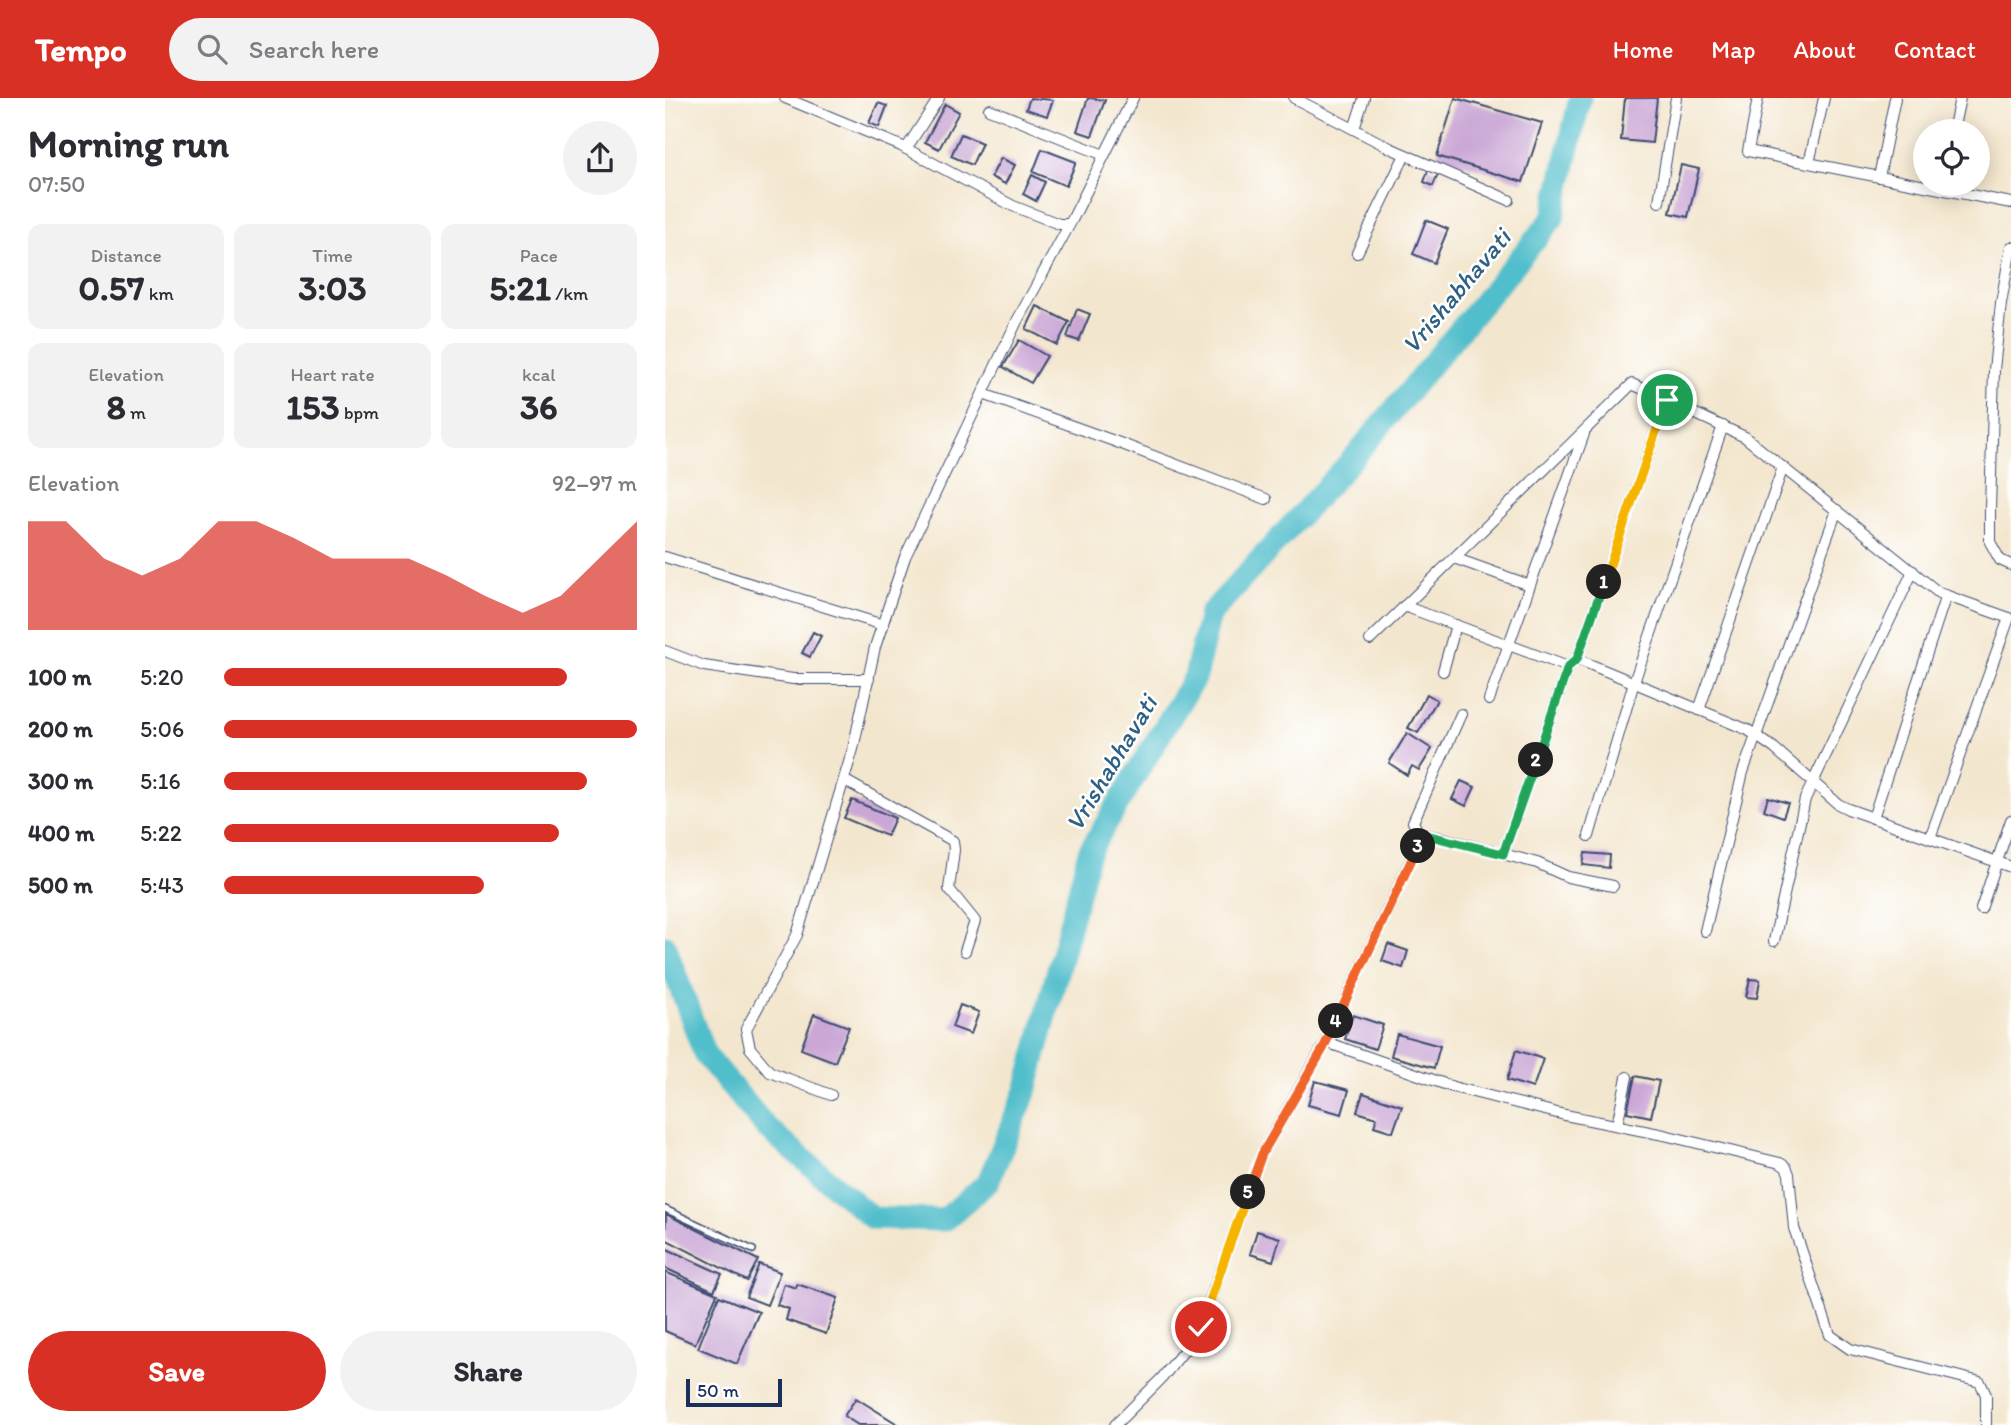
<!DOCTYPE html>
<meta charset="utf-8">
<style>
:root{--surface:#fff;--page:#f2f2f3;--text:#2b2b33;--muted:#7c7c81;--accent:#d93025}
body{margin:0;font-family:Itim,sans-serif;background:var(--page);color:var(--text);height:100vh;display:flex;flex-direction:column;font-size:26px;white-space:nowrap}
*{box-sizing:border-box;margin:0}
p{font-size:23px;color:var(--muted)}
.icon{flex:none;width:38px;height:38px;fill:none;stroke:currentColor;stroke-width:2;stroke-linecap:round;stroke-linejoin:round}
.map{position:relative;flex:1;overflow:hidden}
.drawer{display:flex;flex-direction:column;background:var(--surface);width:665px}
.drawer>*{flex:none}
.controls{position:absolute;left:1248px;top:21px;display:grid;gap:14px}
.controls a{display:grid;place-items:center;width:77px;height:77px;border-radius:50%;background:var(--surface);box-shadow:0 4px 18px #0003;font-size:35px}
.scale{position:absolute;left:21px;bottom:18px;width:96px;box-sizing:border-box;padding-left:7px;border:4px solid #1b2f5e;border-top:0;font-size:19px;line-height:24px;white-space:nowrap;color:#1b2f5e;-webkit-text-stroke:5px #fff;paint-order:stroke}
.pin{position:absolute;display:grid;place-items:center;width:60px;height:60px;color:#fff;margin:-30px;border:4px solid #fff;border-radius:50%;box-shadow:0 2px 7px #0007}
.km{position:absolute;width:35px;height:35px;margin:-18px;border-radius:50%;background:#222;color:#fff;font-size:19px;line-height:35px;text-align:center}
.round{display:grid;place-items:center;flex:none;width:74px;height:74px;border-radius:37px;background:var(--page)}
.head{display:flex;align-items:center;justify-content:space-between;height:119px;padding:0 28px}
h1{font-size:38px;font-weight:700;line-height:52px}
.stats{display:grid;grid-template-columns:repeat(3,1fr);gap:10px;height:119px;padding:7px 28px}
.stats div{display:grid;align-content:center;border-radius:14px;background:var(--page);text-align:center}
.stats b{font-size:35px;font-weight:700}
.stats small{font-size:19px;font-weight:400}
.stats p{font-size:19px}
.chart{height:196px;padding:14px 28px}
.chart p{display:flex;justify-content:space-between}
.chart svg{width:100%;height:126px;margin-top:7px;fill:var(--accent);opacity:.7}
.action{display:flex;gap:14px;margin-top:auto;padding:14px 28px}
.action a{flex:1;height:80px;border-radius:42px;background:var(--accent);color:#fff;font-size:28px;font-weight:700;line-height:80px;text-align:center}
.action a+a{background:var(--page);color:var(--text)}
ul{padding:0 28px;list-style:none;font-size:23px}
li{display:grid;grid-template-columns:112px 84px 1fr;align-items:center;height:52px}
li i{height:18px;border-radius:9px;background:var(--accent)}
header{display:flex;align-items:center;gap:42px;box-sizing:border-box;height:98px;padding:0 35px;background:var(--accent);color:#fff}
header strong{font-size:33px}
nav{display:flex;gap:38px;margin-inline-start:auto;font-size:24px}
.search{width:490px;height:63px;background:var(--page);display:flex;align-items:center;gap:18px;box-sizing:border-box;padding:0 24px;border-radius:38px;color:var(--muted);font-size:26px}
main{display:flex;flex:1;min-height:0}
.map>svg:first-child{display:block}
</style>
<header>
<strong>Tempo</strong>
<div class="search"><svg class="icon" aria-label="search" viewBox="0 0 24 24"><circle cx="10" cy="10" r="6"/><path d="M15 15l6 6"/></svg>Search here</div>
<nav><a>Home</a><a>Map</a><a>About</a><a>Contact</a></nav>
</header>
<main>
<section class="drawer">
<div class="head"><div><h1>Morning run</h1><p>07:50</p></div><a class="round"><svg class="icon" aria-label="share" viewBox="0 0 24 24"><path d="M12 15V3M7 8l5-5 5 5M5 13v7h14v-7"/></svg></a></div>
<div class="stats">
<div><p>Distance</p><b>0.57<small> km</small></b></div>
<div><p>Time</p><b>3:03</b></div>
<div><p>Pace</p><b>5:21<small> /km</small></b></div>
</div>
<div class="stats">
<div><p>Elevation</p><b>8<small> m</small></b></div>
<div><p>Heart rate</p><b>153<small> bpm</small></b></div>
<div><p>kcal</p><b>36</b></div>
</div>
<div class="chart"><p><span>Elevation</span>92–97 m</p>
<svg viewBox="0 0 160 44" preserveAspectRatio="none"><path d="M0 44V6L10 6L20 19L30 25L40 19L50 6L60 6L70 12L80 19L90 19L100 19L110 25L120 32L130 38L140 32L150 19L160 6V44z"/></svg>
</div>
<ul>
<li><b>100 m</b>5:20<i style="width:83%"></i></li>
<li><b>200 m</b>5:06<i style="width:100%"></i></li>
<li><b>300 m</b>5:16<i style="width:88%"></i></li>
<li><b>400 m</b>5:22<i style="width:81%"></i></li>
<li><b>500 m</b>5:43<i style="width:63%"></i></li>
</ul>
<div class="action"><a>Save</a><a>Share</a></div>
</section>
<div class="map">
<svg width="1346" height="1327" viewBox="0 0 1346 1327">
<rect width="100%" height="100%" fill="#fff"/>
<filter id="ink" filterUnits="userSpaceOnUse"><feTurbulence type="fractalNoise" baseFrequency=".0143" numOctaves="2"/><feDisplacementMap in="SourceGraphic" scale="14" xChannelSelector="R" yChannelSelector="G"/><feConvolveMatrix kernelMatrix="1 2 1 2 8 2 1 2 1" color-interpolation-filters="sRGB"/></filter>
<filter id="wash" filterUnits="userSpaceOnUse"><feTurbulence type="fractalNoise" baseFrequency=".00686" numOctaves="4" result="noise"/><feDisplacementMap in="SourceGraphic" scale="28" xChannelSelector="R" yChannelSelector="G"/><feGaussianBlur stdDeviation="1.57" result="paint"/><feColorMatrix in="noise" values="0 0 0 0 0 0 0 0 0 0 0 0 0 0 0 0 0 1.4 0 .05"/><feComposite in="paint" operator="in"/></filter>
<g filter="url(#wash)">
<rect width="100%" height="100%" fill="#f3e6ce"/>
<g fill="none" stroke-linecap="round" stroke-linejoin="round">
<polyline stroke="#51becb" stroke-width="23" points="0,848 40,957 101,1029 207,1120 279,1122 323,1084 361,993 424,754 530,579 545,516 692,356 888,120 915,0"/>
</g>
<g id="blocks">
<g fill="#caa7d5">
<polygon points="365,0 388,2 382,18 361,11"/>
<polygon points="423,0 440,2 427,38 412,33"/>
<polygon points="790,0 877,25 858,84 772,58"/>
<polygon points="960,0 992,0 987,45 956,42"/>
<polygon points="213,5 222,8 214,29 204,25"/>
<polygon points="280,6 294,14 274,51 260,44"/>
<polygon points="296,36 317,45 307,67 286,58"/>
<polygon points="377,51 411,64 401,88 368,74"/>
<polygon points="336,60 350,67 340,86 326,79"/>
<polygon points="1016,67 1034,71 1023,119 1005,115"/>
<polygon points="764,70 774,74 768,88 759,84"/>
<polygon points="367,77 380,84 371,103 358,96"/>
<polygon points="761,122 783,131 769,165 748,156"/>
<polygon points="372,208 404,224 392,247 361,231"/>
<polygon points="412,211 425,216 414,243 402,239"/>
<polygon points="354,242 382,258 366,285 338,269"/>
<polygon points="148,534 156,538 145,559 137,555"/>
<polygon points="762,596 772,602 753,635 743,630"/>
<polygon points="742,635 767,651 754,672 747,668 742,677 724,665"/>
<polygon points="796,683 810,689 801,708 787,701"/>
<polygon points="1103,699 1123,705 1118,719 1099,712"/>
<polygon points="187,702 230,720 222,738 179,720"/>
<polygon points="920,755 945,757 944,770 918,767"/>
<polygon points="723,846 743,853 738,870 717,863"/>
<polygon points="1085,881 1095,882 1092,900 1081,899"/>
<polygon points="295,907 314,914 306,936 287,929"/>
<polygon points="149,916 184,929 170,964 136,951"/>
<polygon points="688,917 718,927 710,951 680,941"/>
<polygon points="732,936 775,948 769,970 726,958"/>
<polygon points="851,952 878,961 868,990 842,982"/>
<polygon points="970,978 994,983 986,1019 962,1014"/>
<polygon points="650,983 684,992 677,1016 643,1007"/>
<polygon points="698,995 737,1008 728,1034 709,1028 712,1020 692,1014"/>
<polygon points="1,1116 93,1162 82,1183 0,1141"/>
<polygon points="592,1133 615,1140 608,1163 585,1156"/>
<polygon points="0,1150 57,1176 49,1193 0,1170"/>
<polygon points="94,1166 115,1174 102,1207 81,1199"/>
<polygon points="0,1174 52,1196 30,1246 0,1233"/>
<polygon points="119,1186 131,1190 132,1186 173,1200 161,1236 121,1222 124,1211 112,1207"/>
<polygon points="54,1198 94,1214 72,1266 33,1250"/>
<polygon points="191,1300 234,1327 193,1327 179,1318"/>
</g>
</g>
</g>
<g filter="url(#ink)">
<use href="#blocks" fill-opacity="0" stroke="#3b4a6f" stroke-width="2"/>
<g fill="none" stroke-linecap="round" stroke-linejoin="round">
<g stroke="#3b4a6f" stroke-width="8">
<polyline id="service" points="0,1111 88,1152"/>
</g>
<g stroke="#3b4a6f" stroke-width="12">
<g id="minor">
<polyline points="120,0 236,48 348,108 394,126 402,126"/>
<polyline points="629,0 725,50 844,102"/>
<polyline points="1093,0 1083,53 1346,105"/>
<polyline points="324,11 439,57"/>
<polyline points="689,31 699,0"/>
<polyline points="1288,33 1295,0"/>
<polyline points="241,51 274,0"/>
<polyline points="1144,65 1159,0"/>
<polyline points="1214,79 1230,0"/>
<polyline points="994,104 1011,0"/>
<polyline points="1346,149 1336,205 1329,272 1325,412 1325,444 1335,462 1346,467"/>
<polyline points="692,155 740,57"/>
<polyline points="318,296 449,343 601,401"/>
<polyline points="0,459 218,527"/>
<polyline points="789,460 864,487"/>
<polyline points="739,508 903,569"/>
<polyline points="705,542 967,286 1080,339 1274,495 1344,520 1265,740"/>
<polyline points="0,553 39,568 128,581 204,581"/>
<polyline points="912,561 1002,302"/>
<polyline points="778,573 791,527"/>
<polyline points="824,602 919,336"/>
<polyline points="1034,612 1118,369"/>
<polyline points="179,682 288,743 289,752 284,791 310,823 300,853"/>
<polyline points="1208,720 1281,497"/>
<polyline points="924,738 969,584 1058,328"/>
<polyline points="756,740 748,724 796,616"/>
<polyline points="838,756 903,569 912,561 1083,632 1109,650 1173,706 1183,711 1346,769"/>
<polyline points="1316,811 1346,722"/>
<polyline points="1040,833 1078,674 1172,412"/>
<polyline points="1109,843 1140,701 1248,473"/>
<polyline points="661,944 788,989 900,1017 999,1037 1115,1065 1121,1069 1124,1076 1129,1130 1165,1237 1185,1251 1315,1284 1321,1297 1321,1327"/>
<polyline points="166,997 105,974 85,950 81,931 132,837 188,651 210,549 240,459 352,223 407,122 468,0"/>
<polyline points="952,1027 962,979"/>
<polyline points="450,1327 497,1280 533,1235 597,1056 661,944 756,740 761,737 778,740 872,765 903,779 948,788"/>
</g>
</g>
<use href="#service" stroke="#fff" stroke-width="5"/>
<use href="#minor" stroke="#fff" stroke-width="10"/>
</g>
</g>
<g fill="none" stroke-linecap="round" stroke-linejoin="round" filter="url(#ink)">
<g stroke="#fff" stroke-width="14">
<polyline id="split-1" points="939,484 1002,302"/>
</g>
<g stroke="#fff" stroke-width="14">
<polyline id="split-2" points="871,662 903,569 912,561 939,484"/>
</g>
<g stroke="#fff" stroke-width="14">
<polyline id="split-3" points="753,748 756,740 761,737 838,756 871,662"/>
</g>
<g stroke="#fff" stroke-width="14">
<polyline id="split-4" points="671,923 753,748"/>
</g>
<g stroke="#fff" stroke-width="14">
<polyline id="split-5" points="583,1094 597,1056 658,951 671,923"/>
</g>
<g stroke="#fff" stroke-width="14">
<polyline id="split-6" points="536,1229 583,1094"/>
</g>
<use href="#split-1" stroke="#f5b400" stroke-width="9"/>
<use href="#split-2" stroke="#22a559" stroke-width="9"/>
<use href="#split-3" stroke="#22a559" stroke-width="9"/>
<use href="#split-4" stroke="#f0652b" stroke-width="9"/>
<use href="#split-5" stroke="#f0652b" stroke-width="9"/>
<use href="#split-6" stroke="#f5b400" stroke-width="9"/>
</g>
<g text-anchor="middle" stroke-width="5" stroke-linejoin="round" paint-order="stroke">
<g font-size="26" font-style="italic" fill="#2e6184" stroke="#fff">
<text transform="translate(791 193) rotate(-50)" y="9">Vrishabhavati</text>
<text transform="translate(446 665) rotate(-59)" y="9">Vrishabhavati</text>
</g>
</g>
</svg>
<div class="controls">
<a><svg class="icon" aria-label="locate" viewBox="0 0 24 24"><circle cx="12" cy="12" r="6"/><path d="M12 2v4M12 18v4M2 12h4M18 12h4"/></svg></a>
</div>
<div class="scale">50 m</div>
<div class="pin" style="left:1002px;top:302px;background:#1e9e55"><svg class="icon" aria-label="arrive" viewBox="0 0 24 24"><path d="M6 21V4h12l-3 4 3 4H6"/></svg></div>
<div class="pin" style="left:536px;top:1229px;background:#d93025"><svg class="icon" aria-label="check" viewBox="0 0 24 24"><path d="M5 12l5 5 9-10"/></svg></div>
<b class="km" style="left:939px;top:484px">1</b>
<b class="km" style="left:871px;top:662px">2</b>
<b class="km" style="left:753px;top:748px">3</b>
<b class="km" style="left:671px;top:923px">4</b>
<b class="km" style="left:583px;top:1094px">5</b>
</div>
</main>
